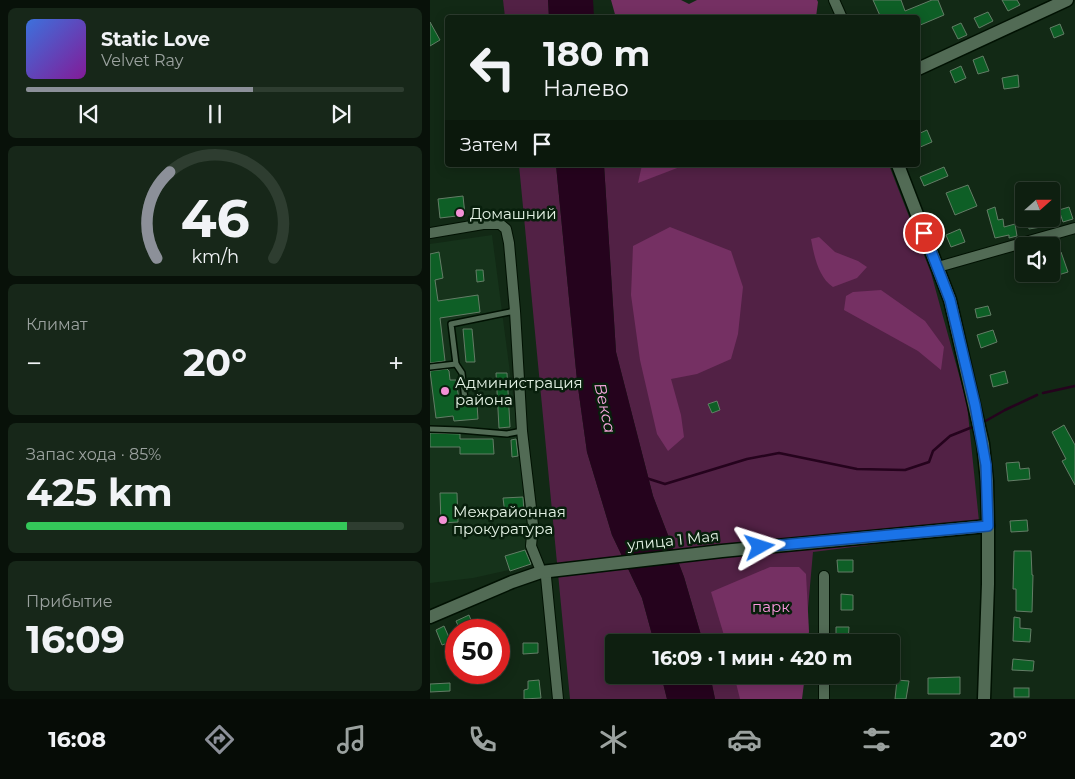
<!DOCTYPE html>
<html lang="ru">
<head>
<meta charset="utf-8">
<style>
  :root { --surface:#0e1f10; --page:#172719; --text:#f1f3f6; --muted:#9ba29f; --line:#2e3d30; --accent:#8c9099 }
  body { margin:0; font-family:Montserrat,sans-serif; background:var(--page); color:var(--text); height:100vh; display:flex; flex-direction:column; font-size:19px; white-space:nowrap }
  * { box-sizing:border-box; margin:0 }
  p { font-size:16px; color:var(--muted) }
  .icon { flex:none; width:28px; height:28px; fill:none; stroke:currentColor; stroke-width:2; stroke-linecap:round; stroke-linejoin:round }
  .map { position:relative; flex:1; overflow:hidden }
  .drawer { display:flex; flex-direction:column; gap:8px; padding:8px; background:#081109; width:430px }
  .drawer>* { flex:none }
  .hud { position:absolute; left:15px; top:15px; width:475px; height:152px; border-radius:5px; box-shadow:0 2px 12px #0003,0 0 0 1px var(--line); background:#0e1f10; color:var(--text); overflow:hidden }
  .needle { width:32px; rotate:69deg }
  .fabs { position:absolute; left:585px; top:182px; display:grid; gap:10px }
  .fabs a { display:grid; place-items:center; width:45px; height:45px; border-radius:5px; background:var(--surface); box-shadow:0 2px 12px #0003,0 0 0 1px var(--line); font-size:25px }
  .speed { position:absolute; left:15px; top:619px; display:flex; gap:10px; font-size:25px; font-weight:700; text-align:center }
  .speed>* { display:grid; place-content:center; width:65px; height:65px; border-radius:50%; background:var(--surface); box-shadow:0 2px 12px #0003,0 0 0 1px var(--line); line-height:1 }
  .speed .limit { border:8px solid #d22; background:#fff; color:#111 }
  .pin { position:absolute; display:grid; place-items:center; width:42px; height:42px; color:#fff; margin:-21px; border:2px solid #fff; border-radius:50%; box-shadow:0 1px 5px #0007 }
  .me { position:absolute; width:55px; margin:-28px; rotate:84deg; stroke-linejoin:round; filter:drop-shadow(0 0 4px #0008) }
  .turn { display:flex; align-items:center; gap:18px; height:105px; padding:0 15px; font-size:22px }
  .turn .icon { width:65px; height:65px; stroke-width:2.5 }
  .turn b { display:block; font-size:35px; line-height:42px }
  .then { display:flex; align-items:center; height:48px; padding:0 15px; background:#0003; gap:10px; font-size:19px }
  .big { font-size:38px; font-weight:700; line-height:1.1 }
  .drawer .widget { flex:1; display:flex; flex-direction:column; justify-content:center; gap:8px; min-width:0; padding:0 18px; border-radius:8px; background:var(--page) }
  .drawer .dial { align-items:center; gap:0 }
  .dial svg { height:130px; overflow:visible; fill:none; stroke:var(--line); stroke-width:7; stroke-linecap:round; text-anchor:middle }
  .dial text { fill:var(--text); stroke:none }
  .song { display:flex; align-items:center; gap:15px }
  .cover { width:60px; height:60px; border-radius:8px; background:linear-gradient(135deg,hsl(220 70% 55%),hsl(290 70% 35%)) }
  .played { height:5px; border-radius:2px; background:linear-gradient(90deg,var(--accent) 60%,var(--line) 60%) }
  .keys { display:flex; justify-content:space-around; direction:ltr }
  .heat { display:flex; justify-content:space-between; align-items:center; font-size:28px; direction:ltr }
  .charge { height:8px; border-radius:4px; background:linear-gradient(90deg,#34c759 85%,var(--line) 0) }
  .trip { position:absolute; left:175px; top:634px; width:295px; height:50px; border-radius:5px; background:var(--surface); box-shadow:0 2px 12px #0003,0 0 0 1px var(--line); font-weight:700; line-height:50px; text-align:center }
  .tab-bar { display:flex; height:80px; justify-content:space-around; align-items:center; background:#060c06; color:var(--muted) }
  .tab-bar .icon { width:35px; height:35px }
  .tab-bar .active { color:var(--accent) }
  .tab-bar b { font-size:22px; color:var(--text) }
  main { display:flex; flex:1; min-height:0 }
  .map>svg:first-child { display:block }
  .built { fill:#16331b }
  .green { fill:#522145 }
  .forest { fill:#753063 }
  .water { fill:#25031d }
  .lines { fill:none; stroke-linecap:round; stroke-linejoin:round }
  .stream { stroke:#25031d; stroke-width:2.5 }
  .building { fill:#0e5f26; stroke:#637d66 }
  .lane-casing { stroke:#001102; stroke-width:8 }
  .street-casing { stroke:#001102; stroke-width:12 }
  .secondary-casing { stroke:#001102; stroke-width:15 }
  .lane { stroke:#526b55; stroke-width:5 }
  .street { stroke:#526b55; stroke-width:10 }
  .secondary { stroke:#526b55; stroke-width:12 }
  .route-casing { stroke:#114b97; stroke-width:12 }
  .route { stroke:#1a73e8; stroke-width:9 }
  .poi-dot { fill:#f391d6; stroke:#081f0c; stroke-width:2 }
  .labels { text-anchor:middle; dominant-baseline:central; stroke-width:5; stroke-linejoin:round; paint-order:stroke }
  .poi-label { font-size:15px; fill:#e4f2e5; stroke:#081f0c; text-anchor:start }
  .street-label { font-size:15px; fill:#e4f2e5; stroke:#081f0c }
  .park-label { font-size:15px; fill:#fd98df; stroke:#081f0c }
  .water-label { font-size:16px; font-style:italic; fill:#f9a8e0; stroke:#081f0c }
</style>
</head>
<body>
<main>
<section class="drawer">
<div class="widget">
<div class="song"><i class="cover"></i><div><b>Static Love</b><p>Velvet Ray</p></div></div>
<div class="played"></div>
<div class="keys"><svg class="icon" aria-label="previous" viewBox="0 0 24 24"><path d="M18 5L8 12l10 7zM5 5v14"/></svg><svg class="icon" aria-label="pause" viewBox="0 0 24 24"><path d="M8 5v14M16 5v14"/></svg><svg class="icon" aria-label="next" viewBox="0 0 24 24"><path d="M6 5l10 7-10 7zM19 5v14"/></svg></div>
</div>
<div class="widget dial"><svg viewBox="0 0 100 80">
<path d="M14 69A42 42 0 1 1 86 69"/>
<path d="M14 69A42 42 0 0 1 22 16" stroke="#8c9099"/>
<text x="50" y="56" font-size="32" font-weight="700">46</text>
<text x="50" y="72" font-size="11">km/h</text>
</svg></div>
<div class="widget"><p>Климат</p>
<div class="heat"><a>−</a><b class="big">20°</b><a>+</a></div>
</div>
<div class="widget"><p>Запас хода · 85%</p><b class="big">425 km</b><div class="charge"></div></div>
<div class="widget"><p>Прибытие</p><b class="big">16:09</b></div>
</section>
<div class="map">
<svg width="645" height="699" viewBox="0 0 645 699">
  <rect width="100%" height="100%" fill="#122915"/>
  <!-- built -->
  <path class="built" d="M62 235 105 564 43 578 0 583V244Z"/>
  <!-- green -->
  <g class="green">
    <path d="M73 0H118L119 17H75Z"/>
    <path d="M89 165H126L147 380 157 452 182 535 212 598 224 642H184V675H231L237 699H140Z"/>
    <path d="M174 165H459L501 273 537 404 550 531 383 552 375 642H273L254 577 223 496 186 352Z"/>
    <path d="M280 675H372L369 699H285Z"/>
  </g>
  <!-- forest -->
  <g class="forest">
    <path d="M181 0H251L259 4 267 0H387L388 2 386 17 186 18Z"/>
    <path d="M212 165H255L208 183Z"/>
    <path d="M240 227 301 251 313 287 308 334 301 359 267 374 241 379 251 415 254 437 238 451 227 434 210 360 201 295 203 246Z"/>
    <path d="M389 237 405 252 428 261 437 267 427 278 403 287C388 277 384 255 381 239Z"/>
    <path d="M451 290 495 321 514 347 511 370 488 351 414 310 416 296 423 292Z"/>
    <path d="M340 567H369L376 574 379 631 378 642H296L281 592Z"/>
    <path d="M304 675H375L372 699H310Z"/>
  </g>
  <!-- water -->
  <g class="water">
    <path d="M118 0H163L164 17H119Z"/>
    <path d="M126 165H174L186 352 223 496 254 577 273 642H224L212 598 182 535 157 452 147 380Z"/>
    <path d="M231 675H280L285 699H237Z"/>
  </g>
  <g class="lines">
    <!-- stream -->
    <g class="stream">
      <path d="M613 393 645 386"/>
      <path d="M552 423 575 410 607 395"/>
      <path d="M216 478 235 484 317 459 349 453 427 469 475 470 499 462 503 451 520 436 545 426"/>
    </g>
  </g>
  <!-- building -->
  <g class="building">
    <path d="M443 0H471L475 11 502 0H508L514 15 488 26V18H451Z"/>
    <path d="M572 0H587L590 5 578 11Z"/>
    <path d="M558 12 563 21 549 28 544 18Z"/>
    <path d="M0 22 10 40 0 46Z"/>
    <path d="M531 23 537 35 528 39 522 27Z"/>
    <path d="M630 24 634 34 624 38 620 28Z"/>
    <path d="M553 56 559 71 548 74 543 60Z"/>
    <path d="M531 66 536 78 525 83 520 71Z"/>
    <path d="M588 75 589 87 574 89 572 78Z"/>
    <path d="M497 130 502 142 488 148V134Z"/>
    <path d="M514 167 518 176 494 186 490 177Z"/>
    <path d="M538 185 547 206 525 215 516 193Z"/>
    <path d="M33 196 35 215 10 218 8 199Z"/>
    <path d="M565 207 568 220 573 219 574 227 585 224 587 236 579 238V235L565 238 557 210Z"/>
    <path d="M639 207 643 219 633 222 629 210Z"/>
    <path d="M597 219H610L611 227 599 229Z"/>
    <path d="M530 229 535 242 521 247 516 235Z"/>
    <path d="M9 252 13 278 5 280 8 301 48 295 50 312 10 318 15 361 0 363V254Z"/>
    <path d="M631 252 638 272 625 276 621 267V255Z"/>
    <path d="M46 270H53L54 281 47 282Z"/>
    <path d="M558 306 561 315 547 318 545 309Z"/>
    <path d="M33 329H42L45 362H36Z"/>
    <path d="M563 330 567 342 551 348 547 335Z"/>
    <path d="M17 369 19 371 20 380H26L30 406 47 404 48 419 24 421 23 416 6 418 0 371Z"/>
    <path d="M575 371 578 383 563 387 560 375Z"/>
    <path d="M66 373H77L80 427 69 428Z"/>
    <path d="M287 401 290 410 282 413 278 404Z"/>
    <path d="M634 425 645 445V485L632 461 636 459 622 432Z"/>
    <path d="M0 433 30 434V439H63L64 454H30V447H0Z"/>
    <path d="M86 439 88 456 82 457 81 440Z"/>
    <path d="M589 462 590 469 599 468 600 479 578 481 576 463Z"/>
    <path d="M10 493H27L28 522 11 523Z"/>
    <path d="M93 497 94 513 75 514 73 498Z"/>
    <path d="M597 520 598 531 581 532 580 521Z"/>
    <path d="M95 550 101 564 80 571 75 556Z"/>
    <path d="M584 551H601L602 575H603L602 612 586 611V589H583Z"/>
    <path d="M407 560H423V572H408Z"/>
    <path d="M411 594 423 595V610H411Z"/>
    <path d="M39 615 45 630H30L26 621Z"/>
    <path d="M584 617 590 618V628L601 629 600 642 583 641Z"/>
    <path d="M14 626 21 642 12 645 6 630Z"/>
    <path d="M406 627H419L418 642H406Z"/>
    <path d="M93 643H108V653L93 654Z"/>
    <path d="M583 659 604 661 603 671 582 670Z"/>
    <path d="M530 677V694H498V678Z"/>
    <path d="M109 680 111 698 94 699V690L98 689V681Z"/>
    <path d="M467 680 479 681 476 699H465Z"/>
    <path d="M20 683V691L0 692V684Z"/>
    <rect x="584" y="688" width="15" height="9"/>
  </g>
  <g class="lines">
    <!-- lane casing -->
    <g class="lane-casing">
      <g id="lane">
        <path d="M0 367 26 364"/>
        <path d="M35 400 32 373 26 364 21 324 85 311"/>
        <path d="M0 429 30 430 77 434 92 431"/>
      </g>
    </g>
    <!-- street casing -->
    <g class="street-casing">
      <g id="street">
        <path d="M404 0 412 18"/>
        <path d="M0 233 53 224H70L76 229 79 243 85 311 92 431 103 525 101 546 109 566"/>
        <path d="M508 267 645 228"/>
        <path d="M116 577 128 699"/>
        <path d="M394 642V576"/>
        <path d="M394 699V675"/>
      </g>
    </g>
    <!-- secondary casing -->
    <g class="secondary-casing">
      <g id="secondary">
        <path d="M488 69 637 0"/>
        <path d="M468 165 520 300 553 444 557 481 558 526V584L554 699"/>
        <path d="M0 617 82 582 111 572 292 551 558 526"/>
      </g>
    </g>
    <!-- lane -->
    <use href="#lane" class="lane"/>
    <!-- street -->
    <use href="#street" class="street"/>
    <!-- secondary -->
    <use href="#secondary" class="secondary"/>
  </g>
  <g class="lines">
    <!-- route casing -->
    <g class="route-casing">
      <path id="route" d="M330 547 558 526 556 465 545 405 520 300 494 233"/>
    </g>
    <!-- route -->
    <use href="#route" class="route"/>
  </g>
  <!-- markers -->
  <g class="poi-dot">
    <circle cx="30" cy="213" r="5"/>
    <circle cx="15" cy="391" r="5"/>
    <circle cx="13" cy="520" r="5"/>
  </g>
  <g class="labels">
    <!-- poi labels -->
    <g class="poi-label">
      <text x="40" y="213">Домашний</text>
      <text x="25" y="382">Администрация<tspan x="25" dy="17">района</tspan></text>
      <text x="23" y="511">Межрайонная<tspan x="23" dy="17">прокуратура</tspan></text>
    </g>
    <!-- street labels -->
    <g class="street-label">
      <text transform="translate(243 540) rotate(-6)">улица 1 Мая</text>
    </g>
    <!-- park labels -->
    <g class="park-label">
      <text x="341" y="606">парк</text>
    </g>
    <!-- water labels -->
    <g class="water-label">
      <text transform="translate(175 408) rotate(78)">Векса</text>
    </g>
  </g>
</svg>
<div class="fabs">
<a><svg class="needle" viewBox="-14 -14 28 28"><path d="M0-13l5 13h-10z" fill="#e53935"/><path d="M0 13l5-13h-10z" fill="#9ba29f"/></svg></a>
<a><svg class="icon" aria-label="sound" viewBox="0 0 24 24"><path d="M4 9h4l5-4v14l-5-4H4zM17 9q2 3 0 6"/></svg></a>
</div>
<div class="speed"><div class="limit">50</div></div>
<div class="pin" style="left:494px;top:233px;background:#d93025"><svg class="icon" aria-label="arrive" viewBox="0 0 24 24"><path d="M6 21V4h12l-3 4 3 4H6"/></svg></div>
<svg class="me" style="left:330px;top:547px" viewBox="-20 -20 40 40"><path d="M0-17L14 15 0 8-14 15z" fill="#1a73e8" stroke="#fff" stroke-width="4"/></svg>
<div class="trip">16:09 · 1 мин · 420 m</div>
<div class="hud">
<div class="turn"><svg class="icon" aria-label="left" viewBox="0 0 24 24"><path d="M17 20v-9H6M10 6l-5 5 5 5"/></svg><div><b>180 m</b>Налево</div></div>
<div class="then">Затем<svg class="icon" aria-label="arrive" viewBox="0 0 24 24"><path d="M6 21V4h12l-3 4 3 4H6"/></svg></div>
</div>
</div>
</main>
<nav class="tab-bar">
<b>16:08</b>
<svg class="icon active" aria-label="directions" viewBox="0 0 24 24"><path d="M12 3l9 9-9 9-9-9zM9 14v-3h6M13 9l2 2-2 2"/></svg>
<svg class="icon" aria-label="music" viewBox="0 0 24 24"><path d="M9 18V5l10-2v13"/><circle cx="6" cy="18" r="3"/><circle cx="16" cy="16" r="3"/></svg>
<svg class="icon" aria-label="phone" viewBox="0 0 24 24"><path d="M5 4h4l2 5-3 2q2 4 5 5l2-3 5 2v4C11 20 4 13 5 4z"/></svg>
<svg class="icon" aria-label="climate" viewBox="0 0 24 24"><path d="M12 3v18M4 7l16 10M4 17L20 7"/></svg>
<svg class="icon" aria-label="car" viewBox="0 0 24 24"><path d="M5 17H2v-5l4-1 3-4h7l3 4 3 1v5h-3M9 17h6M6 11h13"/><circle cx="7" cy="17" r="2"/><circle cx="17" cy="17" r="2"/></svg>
<svg class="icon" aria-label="filters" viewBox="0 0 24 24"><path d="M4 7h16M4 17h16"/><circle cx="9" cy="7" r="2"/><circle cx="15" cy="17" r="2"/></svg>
<b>20°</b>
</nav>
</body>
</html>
